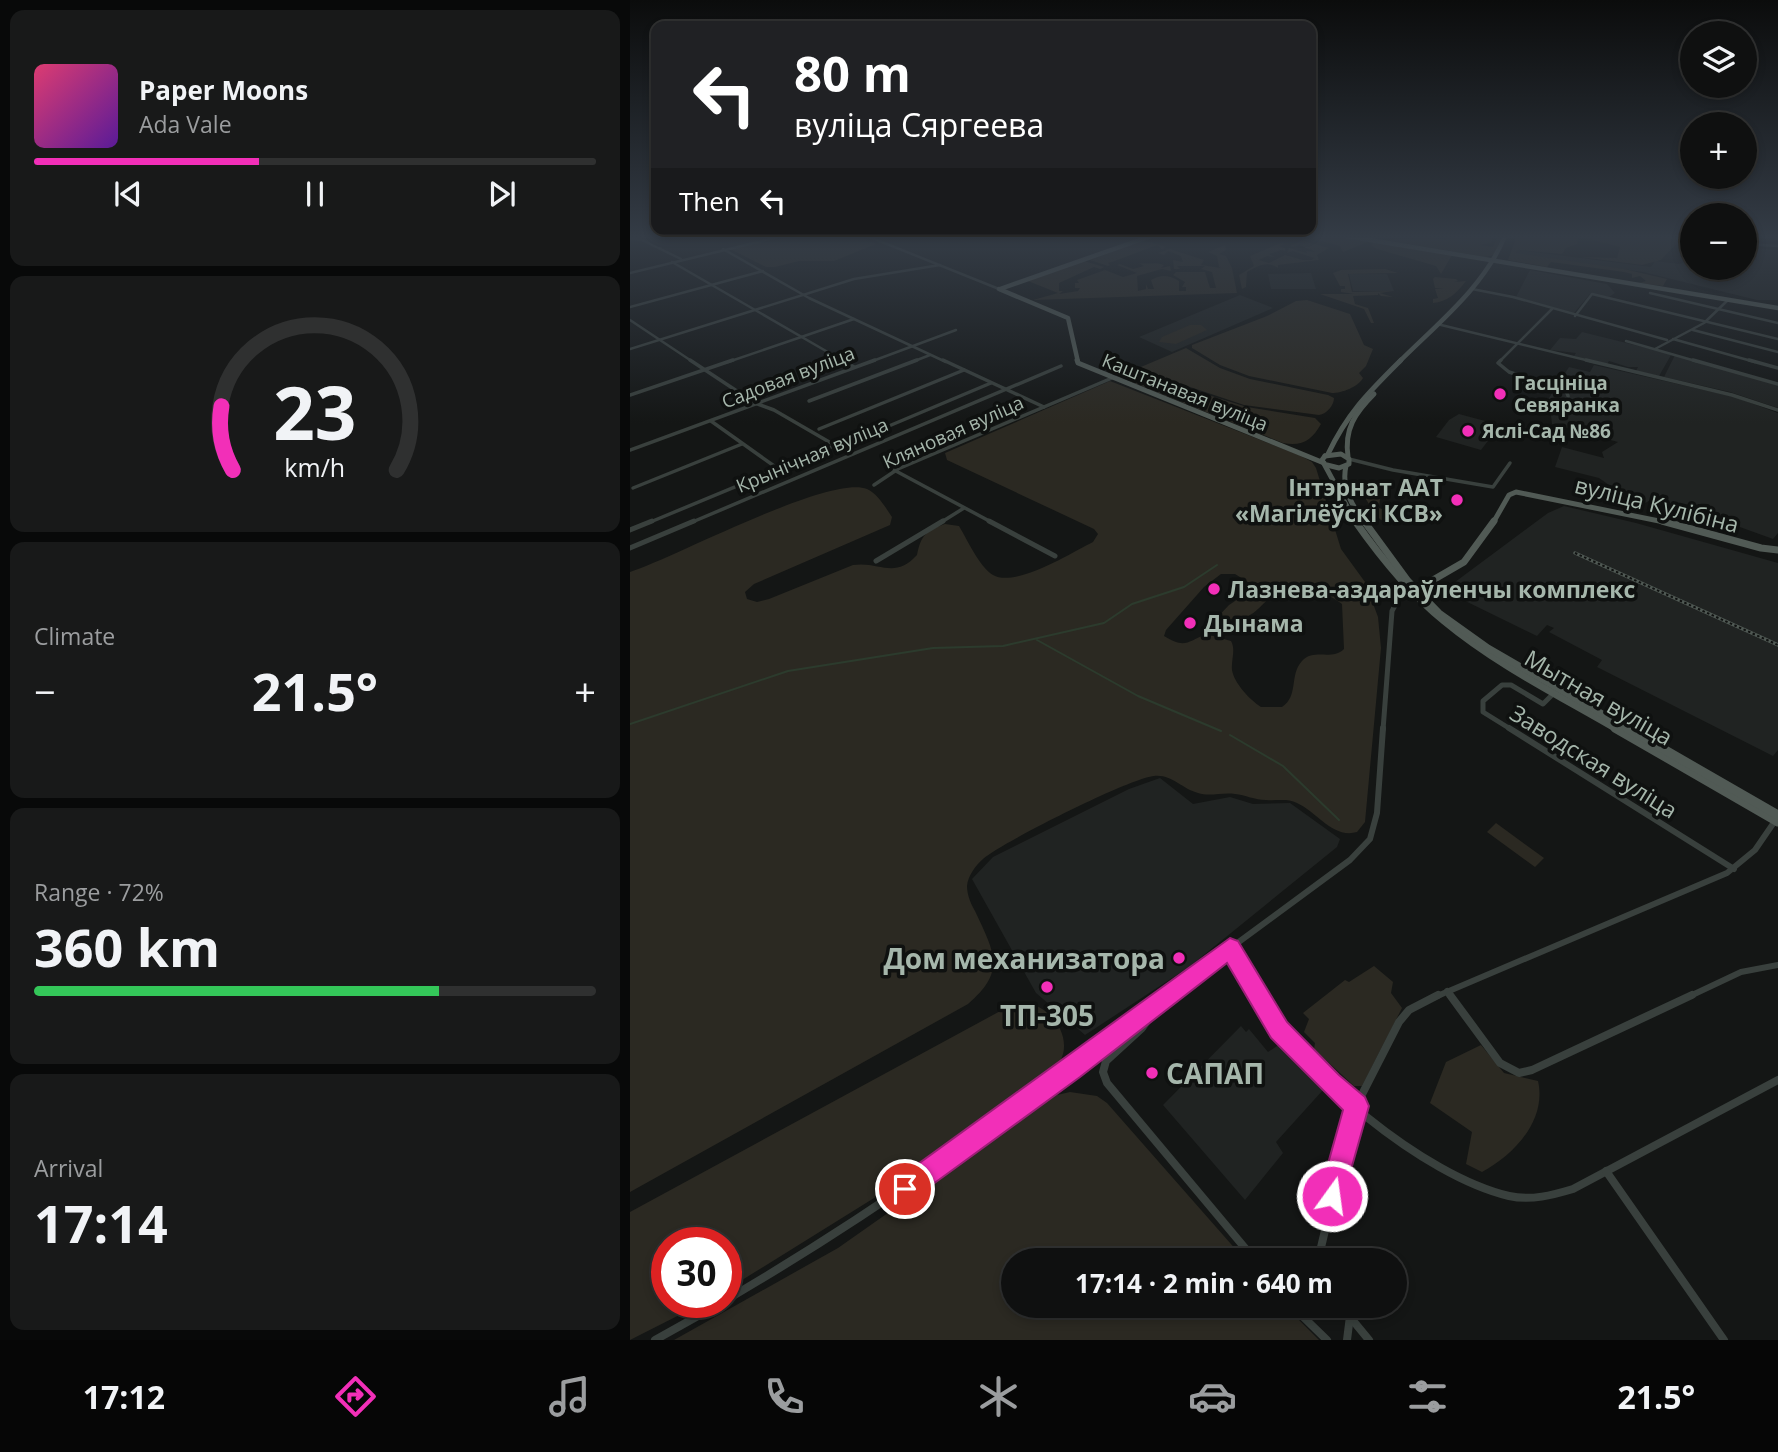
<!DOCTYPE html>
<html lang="en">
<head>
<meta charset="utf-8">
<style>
  :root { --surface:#0f1010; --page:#181919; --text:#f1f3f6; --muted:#9b9d9f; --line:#2f3030; --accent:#f22fb8 }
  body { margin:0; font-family:"Open Sans",sans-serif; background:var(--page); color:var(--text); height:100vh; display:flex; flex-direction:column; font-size:26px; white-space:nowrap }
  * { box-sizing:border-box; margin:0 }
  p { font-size:23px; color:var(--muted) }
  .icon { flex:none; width:38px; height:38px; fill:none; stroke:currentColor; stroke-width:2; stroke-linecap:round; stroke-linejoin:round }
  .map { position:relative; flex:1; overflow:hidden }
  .drawer { display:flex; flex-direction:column; gap:10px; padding:10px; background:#080909; width:630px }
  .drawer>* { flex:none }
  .guide { position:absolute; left:21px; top:21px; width:665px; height:214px; border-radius:14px; box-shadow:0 4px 10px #0003,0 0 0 2px var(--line); background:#202124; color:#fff; overflow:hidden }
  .controls { position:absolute; left:1050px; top:21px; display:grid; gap:14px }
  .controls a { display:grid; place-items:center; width:77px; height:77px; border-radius:50%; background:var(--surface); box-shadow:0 4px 10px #0003,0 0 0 2px var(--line); font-size:35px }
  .speed { position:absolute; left:21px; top:1227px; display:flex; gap:14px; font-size:35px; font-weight:700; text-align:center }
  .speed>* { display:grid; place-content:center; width:91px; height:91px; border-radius:50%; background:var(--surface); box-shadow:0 4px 10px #0003,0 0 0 2px var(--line); line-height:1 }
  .speed .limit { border:10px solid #d22; background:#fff; color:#111 }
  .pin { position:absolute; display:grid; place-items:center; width:60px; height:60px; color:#fff; margin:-30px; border:4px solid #fff; border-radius:50%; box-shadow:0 2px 7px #0007 }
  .me { position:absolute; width:77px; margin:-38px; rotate:14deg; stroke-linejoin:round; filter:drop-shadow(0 0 5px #0008) }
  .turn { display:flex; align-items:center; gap:24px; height:147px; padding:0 28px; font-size:32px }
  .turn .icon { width:91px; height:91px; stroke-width:2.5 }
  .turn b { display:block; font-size:49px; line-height:60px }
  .then { display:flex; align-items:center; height:66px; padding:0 28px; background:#0003; gap:14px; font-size:26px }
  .big { font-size:52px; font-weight:700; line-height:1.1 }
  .drawer .widget { flex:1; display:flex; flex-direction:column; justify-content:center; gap:10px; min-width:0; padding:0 24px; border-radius:14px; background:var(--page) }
  .drawer .dial { align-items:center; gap:0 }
  .dial svg { height:182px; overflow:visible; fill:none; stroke:var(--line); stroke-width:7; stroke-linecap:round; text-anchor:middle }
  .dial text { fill:var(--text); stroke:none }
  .song { display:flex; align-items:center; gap:21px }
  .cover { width:84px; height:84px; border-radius:10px; background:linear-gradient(135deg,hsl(340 70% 55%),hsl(270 70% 35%)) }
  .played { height:7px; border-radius:4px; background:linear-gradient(90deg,var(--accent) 40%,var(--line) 40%) }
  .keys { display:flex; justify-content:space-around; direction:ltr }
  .heat { display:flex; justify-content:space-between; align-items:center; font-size:38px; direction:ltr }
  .charge { height:10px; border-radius:5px; background:linear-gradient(90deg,#34c759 72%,var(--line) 0) }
  .trip { position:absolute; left:371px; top:1248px; width:406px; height:70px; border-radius:35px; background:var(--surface); box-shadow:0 4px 10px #0003,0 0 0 2px var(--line); font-weight:700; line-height:70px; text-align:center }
  .tab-bar { display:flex; height:112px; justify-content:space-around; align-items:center; background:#060606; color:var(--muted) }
  .tab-bar .icon { width:49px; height:49px }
  .tab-bar .on { color:var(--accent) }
  .tab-bar b { font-size:32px; color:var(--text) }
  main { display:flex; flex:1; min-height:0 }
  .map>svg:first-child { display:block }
  .built { fill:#202322 }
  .green { fill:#2b2922; fill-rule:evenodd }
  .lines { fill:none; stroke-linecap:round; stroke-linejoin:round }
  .stream { stroke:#2c3b2d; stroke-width:2 }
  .minor-far4 { stroke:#39403d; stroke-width:2.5 }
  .minor-far3 { stroke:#39403d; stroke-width:3.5 }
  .minor-far2 { stroke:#39403d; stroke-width:5 }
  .minor-far1 { stroke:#39403d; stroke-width:6 }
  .minor { stroke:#39403d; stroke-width:8 }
  .major-far3 { stroke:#515a55; stroke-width:4.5 }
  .major-far2 { stroke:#515a55; stroke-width:5 }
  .major-far1 { stroke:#515a55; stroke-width:7 }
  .major { stroke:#515a55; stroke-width:9 }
  .rail-casing { stroke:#4f5853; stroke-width:3.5 }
  .rail { stroke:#0f1110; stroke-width:2; stroke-dasharray:2.5; stroke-linecap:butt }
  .route { fill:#f22fb8; stroke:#9d1f78; stroke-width:2 }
  .poi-dot { fill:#f22fb8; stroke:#0f1110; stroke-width:2.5 }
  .labels { text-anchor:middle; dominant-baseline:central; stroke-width:7; stroke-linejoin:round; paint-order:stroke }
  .far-street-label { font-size:19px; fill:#a5b6ab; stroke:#0f1110 }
  .far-poi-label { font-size:19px; font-weight:bold; fill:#a5b6ab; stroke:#0f1110; text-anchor:start }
  .poi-label { font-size:23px; font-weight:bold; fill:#a5b6ab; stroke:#0f1110; text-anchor:start }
  .street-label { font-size:23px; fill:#a5b6ab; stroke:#0f1110 }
  .near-poi-label { font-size:28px; font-weight:bold; fill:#a5b6ab; stroke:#0f1110; text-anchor:end }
</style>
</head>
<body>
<main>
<section class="drawer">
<div class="widget">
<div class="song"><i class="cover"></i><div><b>Paper Moons</b><p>Ada Vale</p></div></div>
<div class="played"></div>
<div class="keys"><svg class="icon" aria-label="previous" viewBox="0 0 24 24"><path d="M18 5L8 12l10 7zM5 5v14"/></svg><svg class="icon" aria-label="pause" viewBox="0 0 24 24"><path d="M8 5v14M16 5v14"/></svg><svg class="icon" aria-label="next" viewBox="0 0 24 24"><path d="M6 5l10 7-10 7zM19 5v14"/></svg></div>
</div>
<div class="widget dial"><svg viewBox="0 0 100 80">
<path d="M14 69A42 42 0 1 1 86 69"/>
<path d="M14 69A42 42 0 0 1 9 41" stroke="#f22fb8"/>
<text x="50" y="56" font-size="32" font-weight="700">23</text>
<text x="50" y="72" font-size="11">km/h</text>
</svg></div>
<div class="widget"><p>Climate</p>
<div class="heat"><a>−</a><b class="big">21.5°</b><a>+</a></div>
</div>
<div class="widget"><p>Range · 72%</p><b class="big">360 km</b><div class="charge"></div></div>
<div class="widget"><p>Arrival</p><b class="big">17:14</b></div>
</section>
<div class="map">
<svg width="1148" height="1340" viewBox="0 0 1148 1340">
  <rect width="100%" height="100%" fill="#141615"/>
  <!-- built -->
  <g class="built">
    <path d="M1126 248 1148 250V300H1127L1013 272 886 254 888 250 1021 267 1025 261 1049 264 1062 260V268H1115V259L1127 260Z"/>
    <path d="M900 270 977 284 985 293 979 297 960 294 944 313 886 297Z"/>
    <path d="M681 273 686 289H641L638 274Z"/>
    <path d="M719 274H757L764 291H723Z"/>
    <path d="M610 295 643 308 542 352 509 337Z"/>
    <path d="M952 332 1033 352 1041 355 1029 376 1006 371 1008 367H998L979 361 977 364 944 356 946 353 920 350 930 338 946 339Z"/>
    <path d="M1045 355 1148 385V408L1100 392 1034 377Z"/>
    <path d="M964 365 1105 397 1148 413V533L1143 539 1085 518 1088 514 1066 506 1058 513 1022 499 1012 505 976 498 982 487 969 478 925 467 932 447 974 458 972 452 988 442 922 424 919 398 939 367 960 372Z"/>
    <path d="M829 414 870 425 851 450 806 437 819 420Z"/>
    <path d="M934 506 1006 523 1148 563V750L1143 756 967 667 972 660 919 632 924 628 917 625 907 636 819 593 817 588 918 513Z"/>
    <path d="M530 778 563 804 600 797 623 804 660 803 710 839 707 847 559 967 455 1035 406 993 342 879 363 857 499 789Z"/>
    <path d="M611 1026 616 1032 619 1029 638 1052 650 1044 693 1090 646 1142 653 1153 615 1200 533 1105Z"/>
  </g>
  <!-- green -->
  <g class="green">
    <path d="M164 236H230L246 244 204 261H169L145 267H136L100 249Z"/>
    <path d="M681 236H709L740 241 713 252 710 246 681 238 676 240 677 242 699 248 687 255 689 260 648 265V268C637 260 627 266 617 272L616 287 612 289 609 275 624 266 620 256 651 243 656 244 649 246 655 248V251L651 250 639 254 645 257 637 256 629 260 639 263 655 255 673 260H682L684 258 663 251 657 253 659 248 677 253 676 251 686 252 669 245 664 246 667 248 660 246Z"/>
    <path d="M800 236H863L861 243 850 245 863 247 868 236H872L864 255 855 257 756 240 799 237 825 241Z"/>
    <path d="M887 236 1010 238 1011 236H1032L1055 241 1045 245 1031 260 1012 265 951 257 987 258 990 247 948 236 947 244 936 248 932 254 888 250 886 253 994 269 1037 279 1033 286 1009 283 1016 281 1010 276 1002 278V274L994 272 921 262 917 267 878 260 886 238H894Z"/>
    <path d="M514 240 536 247 532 249 527 245C510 251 492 259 478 263L480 265 478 266 460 260Z"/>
    <path d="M744 242 822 255 811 274 806 266 747 249 741 245Z"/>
    <path d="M595 245 596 250 589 254 596 256 602 268 607 293 403 300 428 293 398 281 454 261 474 267 470 269 464 267 429 283V291H433L429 294 448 291 450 288H445V283H449L447 280 475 270 493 277 507 273 487 265 490 264 503 269 514 266 509 263C518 265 524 261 534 265L531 268 540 266 541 271 532 269 507 276 508 291 516 289V284L518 289H524L521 280C531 274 539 275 549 281V291H556V287H552L555 282 543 275 546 272H575L580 288H586L582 272 571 269 575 266H547L550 269H544L543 260 553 262 551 256 538 251 534 255 528 253 540 249 574 260 571 265 591 268 589 267 587 256 578 252Z"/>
    <path d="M755 269 768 273 718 274 722 292 763 291 750 293 763 297 751 296 748 293V295L723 296 725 304 738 308 744 323H741L734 309 690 294H724L711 292V289H715V286H710L703 273 711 270Z"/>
    <path d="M805 277 826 279 828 281 824 282 836 281C827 293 817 302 803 303V299L808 298 805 289 814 288H805L803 279Z"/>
    <path d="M677 300 720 314 734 345 743 349 736 366 729 373 733 378C728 387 712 393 702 393L619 376 590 365 562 348V345L637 316 666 301Z"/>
    <path d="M560 325H571L577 330 546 344 529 342 532 337Z"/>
    <path d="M556 348 590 368 620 379 698 395 704 398C704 405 697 414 689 415L614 405 506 369Z"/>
    <path d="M506 376 527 379 617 407 685 418 691 424C682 440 672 447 653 443L499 381Z"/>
    <path d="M480 381 671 456 682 462 686 468 711 549 735 582 748 617 751 648 735 822 727 832C703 839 687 812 667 803 657 798 647 801 636 800 625 800 615 795 605 794 592 792 580 797 568 793 552 789 542 774 524 776 500 778 373 842 353 859 345 866 338 876 337 886 337 895 341 904 345 911 364 952 377 971 338 1004L0 1192V572C44 558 200 474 237 489 247 493 256 508 262 517L260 525 124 584 115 592 117 599 127 602 139 599 223 565C250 561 264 580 287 555 291 535 296 531 315 524L329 526C338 541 349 566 363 575 385 588 441 553 463 542L468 534 464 529 317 460 315 453ZM591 574H605L626 587 599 605 581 624 579 627 583 630C592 629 594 622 601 619 606 617 613 618 618 616 626 613 632 604 639 599 660 584 693 588 712 604L714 649C702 661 684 648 672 661 659 675 669 696 652 707H631C620 700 604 683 602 670 601 659 606 650 601 641L576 634C557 642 555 649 534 636L536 630 574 587Z"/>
    <path d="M740 487 751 489 749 508 755 510 756 502H759L763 519 751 520 745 514 731 491 732 488Z"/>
    <path d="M866 823 914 858 905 867 857 832Z"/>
    <path d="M744 966 763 982 761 993 772 1008 732 1086H724L684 1049 685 1043 674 1032 679 1019 673 1013 715 980 719 982Z"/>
    <path d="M392 1002C421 1004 447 1040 427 1066L273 1180 96 1290V1242H37V1302H75L0 1340V1212L374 1009Z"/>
    <path d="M851 1045 874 1073 908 1081C917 1120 884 1155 852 1172L836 1164 842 1132 800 1103 816 1062Z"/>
    <path d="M440 1092 467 1096 477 1103 615 1260H383V1306H655L689 1340H44L208 1248 413 1104 427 1095Z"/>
  </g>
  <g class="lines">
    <!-- stream -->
    <g class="stream">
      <path d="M407 640 508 696 591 731"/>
      <path d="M0 724 158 671 303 648 373 646 474 623 502 604 554 587 587 565"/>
      <path d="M600 735 653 766 709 820"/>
    </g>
    <!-- minor-far4 -->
    <g class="minor-far4">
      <path d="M237 236 369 289"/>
      <path d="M1033 236 1062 241"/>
      <path d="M1144 236 1148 240"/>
      <path d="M0 238 12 240 51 259"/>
      <path d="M1115 244 1148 246"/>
      <path d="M93 249 179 298 316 362"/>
      <path d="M42 262 215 362"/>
      <path d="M0 273 153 236"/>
      <path d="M842 289 883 297 1037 340"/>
      <path d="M1020 293 1148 323"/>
      <path d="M0 307 133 271"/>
      <path d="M945 316 962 294 1148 339"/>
      <path d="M0 320 63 362"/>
      <path d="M807 324 964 362"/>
      <path d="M1063 330 1148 352"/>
      <path d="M1043 339 1125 362"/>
      <path d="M996 341 1069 362"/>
      <path d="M0 349 224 279 310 265"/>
      <path d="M1025 349 1074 323 1098 300"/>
      <path d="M98 362 224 319"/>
      <path d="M240 362 326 330"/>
      <path d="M282 362 300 355"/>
      <path d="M869 362 922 309"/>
    </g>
    <!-- minor-far3 -->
    <g class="minor-far3">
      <path d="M60 360 125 403 144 410 220 454"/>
      <path d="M212 360 224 367"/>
      <path d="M313 360 414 407"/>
      <path d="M871 360 868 363 879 372 936 390 938 396"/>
      <path d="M956 360 1102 395 1148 410"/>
      <path d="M1063 360 1148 384"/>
      <path d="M1119 360 1148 368"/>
      <path d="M0 395 103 360"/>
      <path d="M179 401 287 360"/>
      <path d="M81 421 147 468"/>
      <path d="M189 429 334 370"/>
      <path d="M209 447 361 383"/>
      <path d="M0 450 245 360"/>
      <path d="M719 459 763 470 863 487 880 463"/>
      <path d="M264 470 363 523"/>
      <path d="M244 485 268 469 482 378"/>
      <path d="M3 488 112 444"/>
      <path d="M18 523 206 445"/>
      <path d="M60 523 431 366"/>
      <path d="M310 523 334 508"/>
    </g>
    <!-- minor-far2 -->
    <g class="minor-far2">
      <path d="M359 521 425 556"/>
      <path d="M0 530 22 521"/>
      <path d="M0 548 64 521"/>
      <path d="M246 561 313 521"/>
      <path d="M753 730 762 611 768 600 780 593"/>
      <path d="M882 730 853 712V701L872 685H881L913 704 924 693"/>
    </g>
    <!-- minor-far1 -->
    <g class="minor-far1">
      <path d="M879 728 1104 869"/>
      <path d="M600 948 628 997"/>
      <path d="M817 991 821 997"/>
      <path d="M534 997 720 860 740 839 747 813 753 728"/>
      <path d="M805 997 1097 873 1125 850 1147 818"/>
      <path d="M1058 997 1111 972 1148 965"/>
    </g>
    <!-- minor -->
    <g class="minor">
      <path d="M536 995 512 1028 476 1061 473 1072 477 1083 625 1260"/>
      <path d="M627 995C668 1072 794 1176 879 1196 901 1201 923 1195 943 1189L1148 1080"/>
      <path d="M820 995 870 1063 889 1073 902 1070 1062 995"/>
      <path d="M976 1171 1094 1340"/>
      <path d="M688 1260 723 1112 769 1022 779 1010 808 995"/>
      <path d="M96 1300C247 1212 388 1110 526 1003"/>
      <path d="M662 1306 697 1340"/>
      <path d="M711 1306 739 1340"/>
      <path d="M25 1340 93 1302"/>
      <path d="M717 1340 720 1316"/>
    </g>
    <!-- major-far3 -->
    <g class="major-far3">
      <path d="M716 236 1148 308"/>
      <path d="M369 289 438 318 448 362"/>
      <path d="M370 289 521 236"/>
      <path d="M769 362C808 323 854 287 875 236"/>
    </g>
    <!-- major-far2 -->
    <g class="major-far2">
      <path d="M447 360 448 363 694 463"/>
      <path d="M698 454C718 412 739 392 771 360"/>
      <path d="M695 456 692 460 726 523"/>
      <path d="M695 456 711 454 719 459V464L709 468 697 465"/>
      <path d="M718 457C714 429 725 413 744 394"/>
      <path d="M716 466C711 487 722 506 735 523"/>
      <path d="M863 523 879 495 886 492 1039 523"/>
    </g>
    <!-- major-far1 -->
    <g class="major-far1">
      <path d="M725 521C751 558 779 593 814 621 867 665 930 696 988 730"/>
      <path d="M734 521 778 581 809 613 858 648 1000 730"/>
      <path d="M1032 521 1131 548 1148 550"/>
      <path d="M784 591 834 562 864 521"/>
    </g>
    <!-- major -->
    <g class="major">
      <path d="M985 728 1148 822"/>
      <path d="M997 728 1148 815"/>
    </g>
    <!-- rail casing -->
    <g class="rail-casing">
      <path id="rail" d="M945 553 1148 645"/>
    </g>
    <!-- rail -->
    <use href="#rail" class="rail"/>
  </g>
  <!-- sky -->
  <linearGradient id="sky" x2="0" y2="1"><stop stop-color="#0b0c0c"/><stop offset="0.56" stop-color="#343c46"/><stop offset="1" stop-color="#343c46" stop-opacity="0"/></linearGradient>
  <rect width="1148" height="423" fill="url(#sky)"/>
  <!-- route -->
  <path class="route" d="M600 938 608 941 657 1022 709 1075 735 1097 739 1106 711 1205 702 1208 693 1205 689 1196 713 1110 641 1038 597 963 450 1077 284 1198 275 1202 266 1198 262 1189 266 1180Z"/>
  <!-- markers -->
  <g class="poi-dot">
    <circle cx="870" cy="394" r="7"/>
    <circle cx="838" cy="431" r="7"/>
    <circle cx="827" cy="500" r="7"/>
    <circle cx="584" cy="589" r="7"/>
    <circle cx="560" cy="623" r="7"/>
    <circle cx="549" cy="958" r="7"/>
    <circle cx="417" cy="987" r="7"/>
    <circle cx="522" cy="1073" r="7"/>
  </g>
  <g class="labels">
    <!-- far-street labels -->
    <g class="far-street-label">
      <text transform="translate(158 377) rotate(-21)">Садовая вуліца</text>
      <text transform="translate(555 392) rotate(22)">Каштанавая вуліца</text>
      <text transform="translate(323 432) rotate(-24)">Кляновая вуліца</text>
      <text transform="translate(182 455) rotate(-23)">Крынічная вуліца</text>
    </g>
    <!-- far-poi labels -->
    <g class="far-poi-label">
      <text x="884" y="383">Гасцініца<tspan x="884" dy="22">Севяранка</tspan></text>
      <text x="852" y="431">Яслі-Сад №86</text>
    </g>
    <!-- poi labels -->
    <g class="poi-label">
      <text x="813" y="487" text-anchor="end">Інтэрнат ААТ<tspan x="813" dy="26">«Магілёўскі КСВ»</tspan></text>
      <text x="598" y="589">Лазнева-аздараўленчы комплекс</text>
      <text x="574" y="623">Дынама</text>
    </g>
    <!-- street labels -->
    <g class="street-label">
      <text transform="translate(1027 504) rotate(14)">вуліца Кулібіна</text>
      <text transform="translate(969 697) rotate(30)">Мытная вуліца</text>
      <text transform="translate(964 761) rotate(32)">Заводская вуліца</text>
    </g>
    <!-- near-poi labels -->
    <g class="near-poi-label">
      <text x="535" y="958">Дом механизатора</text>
      <text x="417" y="1015" text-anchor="middle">ТП-305</text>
      <text x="536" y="1073" text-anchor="start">САПАП</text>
    </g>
  </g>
</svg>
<div class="controls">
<a><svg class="icon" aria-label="layers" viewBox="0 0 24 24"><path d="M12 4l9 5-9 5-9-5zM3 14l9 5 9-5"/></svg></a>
<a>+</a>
<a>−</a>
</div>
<div class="speed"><div class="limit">30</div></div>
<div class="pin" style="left:275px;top:1189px;background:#d93025"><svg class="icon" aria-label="arrive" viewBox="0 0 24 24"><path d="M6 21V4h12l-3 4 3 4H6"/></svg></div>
<svg class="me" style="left:702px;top:1196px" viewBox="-20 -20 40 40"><circle r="17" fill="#f22fb8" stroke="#fff" stroke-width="3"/><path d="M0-11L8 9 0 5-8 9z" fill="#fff"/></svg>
<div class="trip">17:14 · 2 min · 640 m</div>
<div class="guide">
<div class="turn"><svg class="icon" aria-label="left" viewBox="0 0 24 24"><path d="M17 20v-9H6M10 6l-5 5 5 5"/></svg><div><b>80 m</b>вуліца Сяргеева</div></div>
<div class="then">Then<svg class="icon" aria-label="left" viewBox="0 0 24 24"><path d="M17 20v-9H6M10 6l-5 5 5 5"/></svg></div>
</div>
</div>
</main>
<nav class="tab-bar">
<b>17:12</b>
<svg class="icon on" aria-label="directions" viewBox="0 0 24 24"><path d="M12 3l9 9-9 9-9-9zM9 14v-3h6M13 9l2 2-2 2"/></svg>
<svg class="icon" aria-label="music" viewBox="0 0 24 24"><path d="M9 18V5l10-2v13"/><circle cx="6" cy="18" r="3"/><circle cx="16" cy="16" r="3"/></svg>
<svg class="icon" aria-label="phone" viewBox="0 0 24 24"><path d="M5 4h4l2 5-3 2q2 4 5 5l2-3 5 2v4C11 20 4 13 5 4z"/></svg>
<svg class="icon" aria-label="climate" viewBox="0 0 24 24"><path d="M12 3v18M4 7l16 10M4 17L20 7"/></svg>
<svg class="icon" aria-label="car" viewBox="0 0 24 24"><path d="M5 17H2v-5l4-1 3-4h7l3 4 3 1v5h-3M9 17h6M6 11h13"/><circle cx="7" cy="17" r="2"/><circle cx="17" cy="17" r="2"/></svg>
<svg class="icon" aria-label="filters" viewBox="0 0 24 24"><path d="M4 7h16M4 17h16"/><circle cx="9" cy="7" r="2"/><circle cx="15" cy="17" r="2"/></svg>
<b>21.5°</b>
</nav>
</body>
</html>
